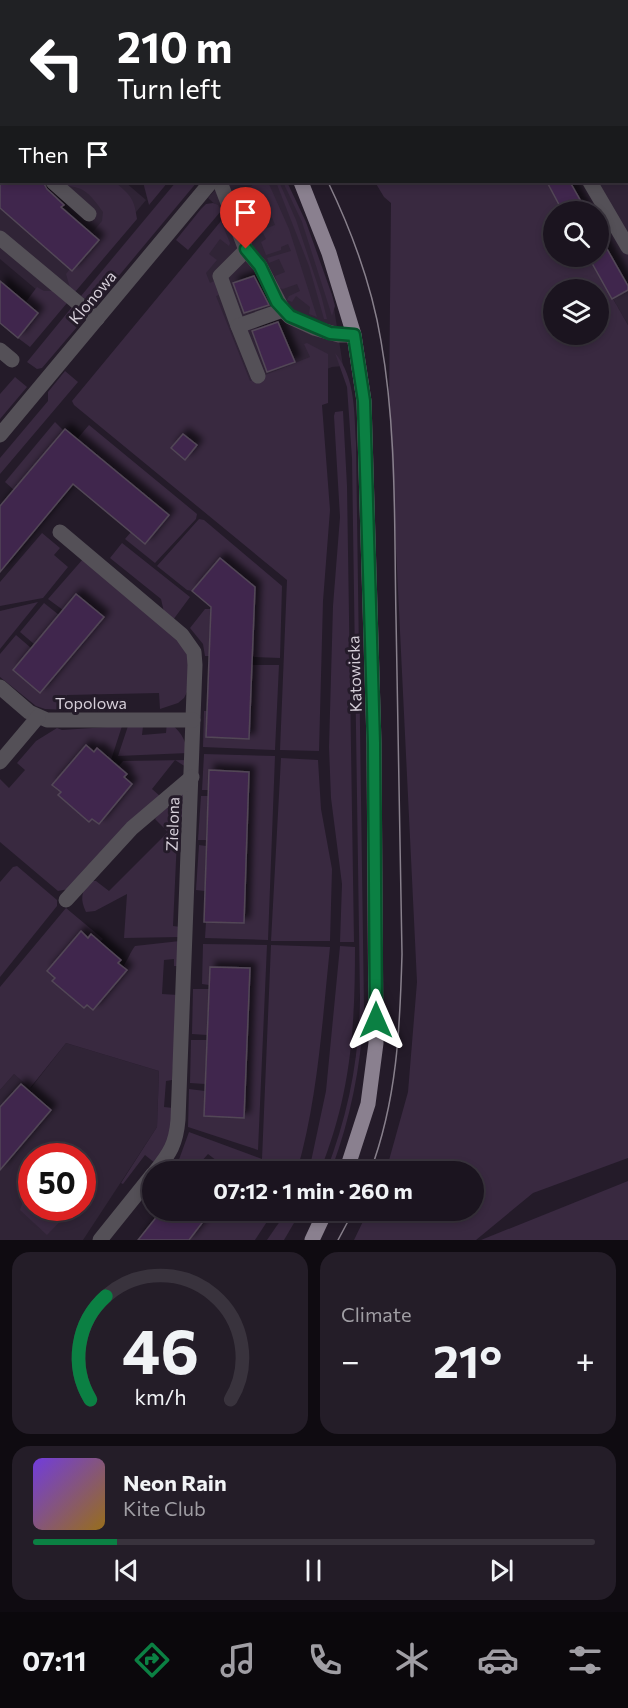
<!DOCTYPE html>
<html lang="en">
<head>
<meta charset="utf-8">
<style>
  :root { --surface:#1b141f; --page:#241d28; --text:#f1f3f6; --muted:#a09ea4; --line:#39333d; --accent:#0b8043 }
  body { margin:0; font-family:Commissioner,sans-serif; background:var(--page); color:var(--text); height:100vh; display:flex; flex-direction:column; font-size:22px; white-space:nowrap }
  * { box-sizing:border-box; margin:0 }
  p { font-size:20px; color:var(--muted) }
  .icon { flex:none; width:33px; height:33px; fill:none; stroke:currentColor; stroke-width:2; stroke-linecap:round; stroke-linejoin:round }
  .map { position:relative; height:1240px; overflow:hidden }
  .sheet { display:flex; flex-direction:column; gap:12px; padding:12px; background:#0f0b11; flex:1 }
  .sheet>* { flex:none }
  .banner { position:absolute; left:0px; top:0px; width:628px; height:183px; box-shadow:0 3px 9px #0003,0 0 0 2px var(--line); background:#202124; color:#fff; overflow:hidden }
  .tools { position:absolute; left:543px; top:201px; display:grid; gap:12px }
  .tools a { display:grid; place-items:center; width:66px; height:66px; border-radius:50%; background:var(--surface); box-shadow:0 3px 9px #0003,0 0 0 2px var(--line); font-size:30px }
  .speed { position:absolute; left:18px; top:1143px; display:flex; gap:12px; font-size:30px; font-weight:700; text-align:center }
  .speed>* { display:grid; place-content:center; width:78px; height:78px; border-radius:50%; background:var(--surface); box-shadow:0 3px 9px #0003,0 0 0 2px var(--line); line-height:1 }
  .speed .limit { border:9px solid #d22; background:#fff; color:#111 }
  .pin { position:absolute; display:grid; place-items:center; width:51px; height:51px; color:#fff; margin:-62px -26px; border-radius:50% 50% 50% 0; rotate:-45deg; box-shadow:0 0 6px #0007 }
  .pin .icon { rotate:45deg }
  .me { position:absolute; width:66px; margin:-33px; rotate:0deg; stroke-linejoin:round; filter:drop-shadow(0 0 4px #0008) }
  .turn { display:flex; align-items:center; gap:21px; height:126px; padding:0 18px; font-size:27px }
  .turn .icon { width:78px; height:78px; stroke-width:2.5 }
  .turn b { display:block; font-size:42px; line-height:51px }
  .then { display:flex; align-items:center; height:57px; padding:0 18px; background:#0003; gap:12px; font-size:22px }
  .big { font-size:45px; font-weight:700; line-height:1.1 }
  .sheet .tile { flex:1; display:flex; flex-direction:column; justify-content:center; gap:9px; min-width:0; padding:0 21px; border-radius:18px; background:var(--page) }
  .sheet .dial { align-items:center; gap:0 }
  .dial svg { height:156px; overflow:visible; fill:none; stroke:var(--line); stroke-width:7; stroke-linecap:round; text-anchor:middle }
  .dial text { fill:var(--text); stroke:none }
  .song { display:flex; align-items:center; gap:18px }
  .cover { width:72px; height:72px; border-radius:9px; background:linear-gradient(135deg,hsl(260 70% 55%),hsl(40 70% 35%)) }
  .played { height:6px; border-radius:3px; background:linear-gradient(90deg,var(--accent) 15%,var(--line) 15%) }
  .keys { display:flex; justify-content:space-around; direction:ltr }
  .heat { display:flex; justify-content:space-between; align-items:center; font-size:33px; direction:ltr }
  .sheet .tiles { flex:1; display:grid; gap:12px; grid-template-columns:1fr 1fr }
  .tile:last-child { grid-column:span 2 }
  .trip { position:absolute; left:142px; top:1161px; width:342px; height:60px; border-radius:30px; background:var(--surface); box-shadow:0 3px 9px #0003,0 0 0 2px var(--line); font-weight:700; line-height:60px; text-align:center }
  .dock { display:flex; height:96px; justify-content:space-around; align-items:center; background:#0b080c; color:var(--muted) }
  .dock .icon { width:42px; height:42px }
  .dock .current { color:var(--accent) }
  .dock b { font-size:27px; color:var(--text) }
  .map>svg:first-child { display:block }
  .built { fill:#302436; fill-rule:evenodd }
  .green { fill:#392940; fill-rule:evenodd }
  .building { fill:#41274d; stroke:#524757; stroke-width:1.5; filter:url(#shadow) }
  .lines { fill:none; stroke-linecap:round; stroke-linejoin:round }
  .minor { stroke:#545057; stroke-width:15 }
  .major { stroke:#8a808f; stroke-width:15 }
  .tram { stroke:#88808c; stroke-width:1.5 }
  .route-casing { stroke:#07532c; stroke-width:15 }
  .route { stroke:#0b8043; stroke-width:10 }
  .labels { text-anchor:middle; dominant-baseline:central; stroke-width:6; stroke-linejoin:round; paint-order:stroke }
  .street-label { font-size:16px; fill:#d6cfd9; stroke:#241b29 }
</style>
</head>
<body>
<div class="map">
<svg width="628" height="1240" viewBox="0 0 628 1240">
  <defs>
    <filter id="shadow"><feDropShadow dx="5.5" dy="-5.5" stdDeviation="3" flood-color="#0009"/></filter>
  </defs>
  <rect width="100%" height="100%" fill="#241b29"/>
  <!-- built -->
  <g class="built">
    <path d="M0 91 2 182H125L146 200 57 307 0 259Z"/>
    <path d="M627 148 628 150V325L589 257 598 256V212L564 211 547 182H627Z"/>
    <path d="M222 182H286L332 295 343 366 332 367 248 401 193 258 224 222 217 206 208 198Z"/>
    <path d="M66 1043 159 1071 157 1127 83 1240H0V1090L14 1074 31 1088ZM32 1156H82V1208H32Z"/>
  </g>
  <!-- green -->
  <g class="green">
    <path d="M0 0 96 1 2 2 0 97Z"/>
    <path d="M277 0H628V150L627 2Z"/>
    <path d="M60 182H78L82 184 84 182H115C131 196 134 198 137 219L75 292 70 288 66 274 70 269 72 271 99 241 91 234 102 221 103 212C97 204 89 191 78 188 70 186 67 186 60 182Z"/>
    <path d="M143 182H168L149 205Z"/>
    <path d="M176 182H197L97 302 92 304 81 296Z"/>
    <path d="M256 182H268L289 229 317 317 309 314 310 307 296 296 292 302 287 300 289 296 300 291 297 284 283 289 279 288 275 276 285 272 279 259 269 263 267 258 291 251 288 244 281 247V250L266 255 261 242 266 239 263 233 258 235 257 232 275 225 264 197 245 204 241 195Z"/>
    <path d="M276 182 280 184 296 220 321 295 327 319H324L309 266Z"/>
    <path d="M283 182H287L288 184 306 222 332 295 335 306 332 316 302 222Z"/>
    <path d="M375 182H547L564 211 554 212V256L589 257 628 325V1158L533 1193 476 1240H354L368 1211 474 1210V1172L386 1171 408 1092 417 982 389 404 391 203 384 197ZM554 290H598V334H554Z"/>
    <path d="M213 203 218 205 221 211 188 250 176 240 201 209 206 204Z"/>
    <path d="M221 221 230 243 229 246 220 239 209 254 217 260 206 273 210 283 214 281 219 295 216 296 250 381 310 357 304 344 307 343 328 354V403L322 405 330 510 323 601 319 751 280 750 287 580 74 405 72 401Z"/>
    <path d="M37 287 44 291H52L67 303 30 347 18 338 38 314 25 303Z"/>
    <path d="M72 307C75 314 79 320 77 327L42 368 37 369 27 362Z"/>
    <path d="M335 353C356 378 354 413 356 443L364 1010C361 1065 351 1117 332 1168L331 1171 326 1172C348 1116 359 1059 360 999L352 458 347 387Z"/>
    <path d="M65 371 78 382 0 474V458L48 401V392Z"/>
    <path d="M15 377 27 387 0 419V394Z"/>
    <path d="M343 411 347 486 354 942H340L342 884 331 798 329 747 333 606 340 517 334 416 335 412Z"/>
    <path d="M55 422 63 430 14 490 5 482Z"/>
    <path d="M89 425 197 514 196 519 155 563 125 539 131 532 77 439Z"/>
    <path d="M199 519 204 520 282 586 280 658 252 657 220 558 192 591 187 590 157 566Z"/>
    <path d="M42 533 60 548 54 555 68 567 43 598 0 606V582Z"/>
    <path d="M122 543 190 597 173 620 164 612 161 599 110 558Z"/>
    <path d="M83 559 177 635 189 658 187 692 184 698 178 703 160 709 159 693 67 695V710L45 709 36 706 0 677V654L16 635 31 648 13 670 40 693 103 617 76 594 63 610 48 599Z"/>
    <path d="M38 602 0 649V611Z"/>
    <path d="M44 603 59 615 34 644 20 632Z"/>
    <path d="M205 609H211L209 656H205L203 644 190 628Z"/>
    <path d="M252 665H279L275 750 203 747 204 711H207L206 737 249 739Z"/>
    <path d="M167 721C180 730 185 738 188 753L118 756 128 726H143L142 735 166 733Z"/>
    <path d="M122 726 111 760 97 749 94 752 86 746 53 785 61 792 58 795 89 822 92 819 99 824 132 784 124 777 126 773 118 767 123 761 188 760 186 767 175 760 152 789 161 797 69 889 58 891 0 842V779L9 788 25 770 17 763 36 741 57 728 62 730Z"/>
    <path d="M204 754 275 756 268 940 205 938 206 922H244L249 772 209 770 208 790H202Z"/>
    <path d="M281 758 318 760 321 809 332 869 330 941H271Z"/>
    <path d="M186 788 182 817H178L173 926 181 927 179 937 124 938 127 894 95 911 86 912C80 899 81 892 90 881H96L109 891 168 832 155 819 168 802Z"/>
    <path d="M201 796H208L206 840H198Z"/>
    <path d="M199 845 206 846 205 891 196 890Z"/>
    <path d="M17 866 57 900V906L0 977V882L13 867Z"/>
    <path d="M66 908 103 939 100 942 92 934 88 938 81 932 87 1005 93 1010 127 971 123 967C128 959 130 953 135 946L180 941 178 966H174V959L164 960 162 994 178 995 172 1080 166 1081 164 1107 173 1108 169 1140 155 1163 145 1155 123 1184 121 1183 157 1127 159 1071 66 1043 30 1088 14 1074 0 1090V987Z"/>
    <path d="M203 944 267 945 258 1150 188 1127 189 1089 205 1091 204 1116 244 1117 250 968 210 967 209 985 202 984Z"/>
    <path d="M271 945 330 947C322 1023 318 1098 297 1171H230L208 1154 193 1171H184L177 1165 189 1132 262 1159Z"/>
    <path d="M340 946 355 947C355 1029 351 1094 320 1171H309L326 1091Z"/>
    <path d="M193 989H209L207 1035 192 1034Z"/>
    <path d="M191 1040H207L205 1084 190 1083Z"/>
    <path d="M628 1181V1240H481Z"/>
    <path d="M31 1192 32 1208H73L47 1235 20 1210 23 1201Z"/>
    <path d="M212 1211H274L255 1240H188Z"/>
    <path d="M287 1211H301L284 1240H267Z"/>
  </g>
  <!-- building -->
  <g class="building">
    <path d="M0 182H43L47 189 64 205 61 207 99 240 72 271 0 208Z"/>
    <path d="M547 182H570L587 212H563Z"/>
    <path d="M598 233 628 286V290L612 299 588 256H598Z"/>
    <path d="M254 276 269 305 244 313 233 283Z"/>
    <path d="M0 281 38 313 18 338 0 323Z"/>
    <path d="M278 322 295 362 267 372 252 331Z"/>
    <path d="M65 429 169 515 145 544 73 484 0 572V506Z"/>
    <path d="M183 434 197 445 185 460 171 448Z"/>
    <path d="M220 558 255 587 249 739 206 737 211 607 192 591Z"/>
    <path d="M76 594 104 617 40 693 13 670Z"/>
    <path d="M86 745 94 752 97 748 127 774 124 777 132 784 99 824 92 819 89 822 58 795 61 792 52 785Z"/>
    <path d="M209 770 249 772 244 923 204 922Z"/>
    <path d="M81 931 88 938 91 934 107 948 121 960 118 963 127 970 93 1010 87 1005 84 1008 52 981 55 978 47 971Z"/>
    <path d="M210 967 250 968 244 1118 204 1116Z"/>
    <path d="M21 1084 51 1110 0 1170V1107Z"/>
    <path d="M162 1210H212L189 1240H138Z"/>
  </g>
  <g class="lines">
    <!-- minor -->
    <g class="minor">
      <path d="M583 0 584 2"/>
      <path d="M627 78 628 80"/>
      <path d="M0 164 2 162"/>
      <path d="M53 182 89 214"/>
      <path d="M220 182 246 250 260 266 283 310 290 317 314 328 339 335H354"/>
      <path d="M590 182 628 247"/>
      <path d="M0 238 97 319"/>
      <path d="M238 326 220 276 246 250"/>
      <path d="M0 350 12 360"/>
      <path d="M258 376 238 326 283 310"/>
      <path d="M0 435 211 182"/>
      <path d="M60 532 182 635 194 652 195 665 178 1120C176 1144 170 1153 155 1172"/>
      <path d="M0 687 29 712 47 720H193"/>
      <path d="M0 762 38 717"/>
      <path d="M66 900 132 828 192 777"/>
      <path d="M100 1240 153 1174"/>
    </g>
    <!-- major -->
    <g class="major">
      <path d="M206 0V2"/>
      <path d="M301 182 329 253 354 335 364 401 374 743 376 1043 368 1104 346 1172"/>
      <path d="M312 1240 326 1210"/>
    </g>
    <!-- tram -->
    <g class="tram">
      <path d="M237 0V2"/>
      <path d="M328 182C352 232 372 286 381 341 397 432 394 525 396 617 398 730 400 842 402 954 400 1028 397 1101 370 1172"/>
      <path d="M338 1240 354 1210"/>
    </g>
  </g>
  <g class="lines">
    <!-- route casing -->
    <g class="route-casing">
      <path id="route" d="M246 249 260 266 277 302 290 316 330 333 354 335 364 401 374 743 376 1020"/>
    </g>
    <!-- route -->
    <use href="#route" class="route"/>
  </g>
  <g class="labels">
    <!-- street labels -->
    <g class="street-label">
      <text transform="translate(92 297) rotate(-50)">Klonowa</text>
      <text transform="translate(354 674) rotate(-92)">Katowicka</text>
      <text x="91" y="702">Topolowa</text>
      <text transform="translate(172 824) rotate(-88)">Zielona</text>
    </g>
  </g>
</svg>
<div class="tools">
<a><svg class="icon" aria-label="search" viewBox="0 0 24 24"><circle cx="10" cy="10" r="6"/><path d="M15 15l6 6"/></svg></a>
<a><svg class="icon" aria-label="layers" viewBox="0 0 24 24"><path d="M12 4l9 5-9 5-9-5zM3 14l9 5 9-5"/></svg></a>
</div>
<div class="speed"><div class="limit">50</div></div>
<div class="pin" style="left:246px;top:249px;background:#d93025"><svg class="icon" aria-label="arrive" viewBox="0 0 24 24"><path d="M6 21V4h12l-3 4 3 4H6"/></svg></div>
<svg class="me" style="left:376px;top:1020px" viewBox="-20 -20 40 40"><path d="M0-17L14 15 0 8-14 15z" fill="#0b8043" stroke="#fff" stroke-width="4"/></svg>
<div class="trip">07:12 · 1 min · 260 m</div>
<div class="banner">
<div class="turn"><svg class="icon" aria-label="left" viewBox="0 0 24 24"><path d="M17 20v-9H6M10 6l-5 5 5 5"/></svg><div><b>210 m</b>Turn left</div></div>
<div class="then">Then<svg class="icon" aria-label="arrive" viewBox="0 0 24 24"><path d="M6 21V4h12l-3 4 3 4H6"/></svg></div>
</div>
</div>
<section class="sheet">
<div class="tiles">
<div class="tile dial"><svg viewBox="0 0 100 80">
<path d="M14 69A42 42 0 1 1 86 69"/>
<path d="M14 69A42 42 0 0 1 22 16" stroke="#0b8043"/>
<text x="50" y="56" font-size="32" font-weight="700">46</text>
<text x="50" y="72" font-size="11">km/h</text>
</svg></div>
<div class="tile"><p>Climate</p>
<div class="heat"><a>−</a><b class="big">21°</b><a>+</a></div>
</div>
<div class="tile">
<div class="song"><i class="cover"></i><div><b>Neon Rain</b><p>Kite Club</p></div></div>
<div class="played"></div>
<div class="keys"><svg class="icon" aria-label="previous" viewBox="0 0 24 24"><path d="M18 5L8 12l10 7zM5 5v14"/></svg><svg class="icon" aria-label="pause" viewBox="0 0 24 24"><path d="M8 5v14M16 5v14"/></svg><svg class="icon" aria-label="next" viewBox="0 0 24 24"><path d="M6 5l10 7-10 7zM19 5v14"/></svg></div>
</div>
</div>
</section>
<nav class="dock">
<b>07:11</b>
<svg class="icon current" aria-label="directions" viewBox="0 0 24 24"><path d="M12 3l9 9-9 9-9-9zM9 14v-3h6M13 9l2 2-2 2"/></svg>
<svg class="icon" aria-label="music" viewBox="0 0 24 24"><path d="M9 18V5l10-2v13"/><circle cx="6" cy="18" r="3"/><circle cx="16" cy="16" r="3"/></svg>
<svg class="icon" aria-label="phone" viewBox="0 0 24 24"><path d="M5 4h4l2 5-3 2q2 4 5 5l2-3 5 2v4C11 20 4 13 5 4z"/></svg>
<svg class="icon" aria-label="climate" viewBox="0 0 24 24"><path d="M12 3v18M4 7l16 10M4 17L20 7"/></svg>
<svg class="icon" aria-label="car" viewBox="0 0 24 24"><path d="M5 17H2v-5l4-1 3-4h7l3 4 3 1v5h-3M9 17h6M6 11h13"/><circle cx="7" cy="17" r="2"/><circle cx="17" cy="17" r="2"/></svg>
<svg class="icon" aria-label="filters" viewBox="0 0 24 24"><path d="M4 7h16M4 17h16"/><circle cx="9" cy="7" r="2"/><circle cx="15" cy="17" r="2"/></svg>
</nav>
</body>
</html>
